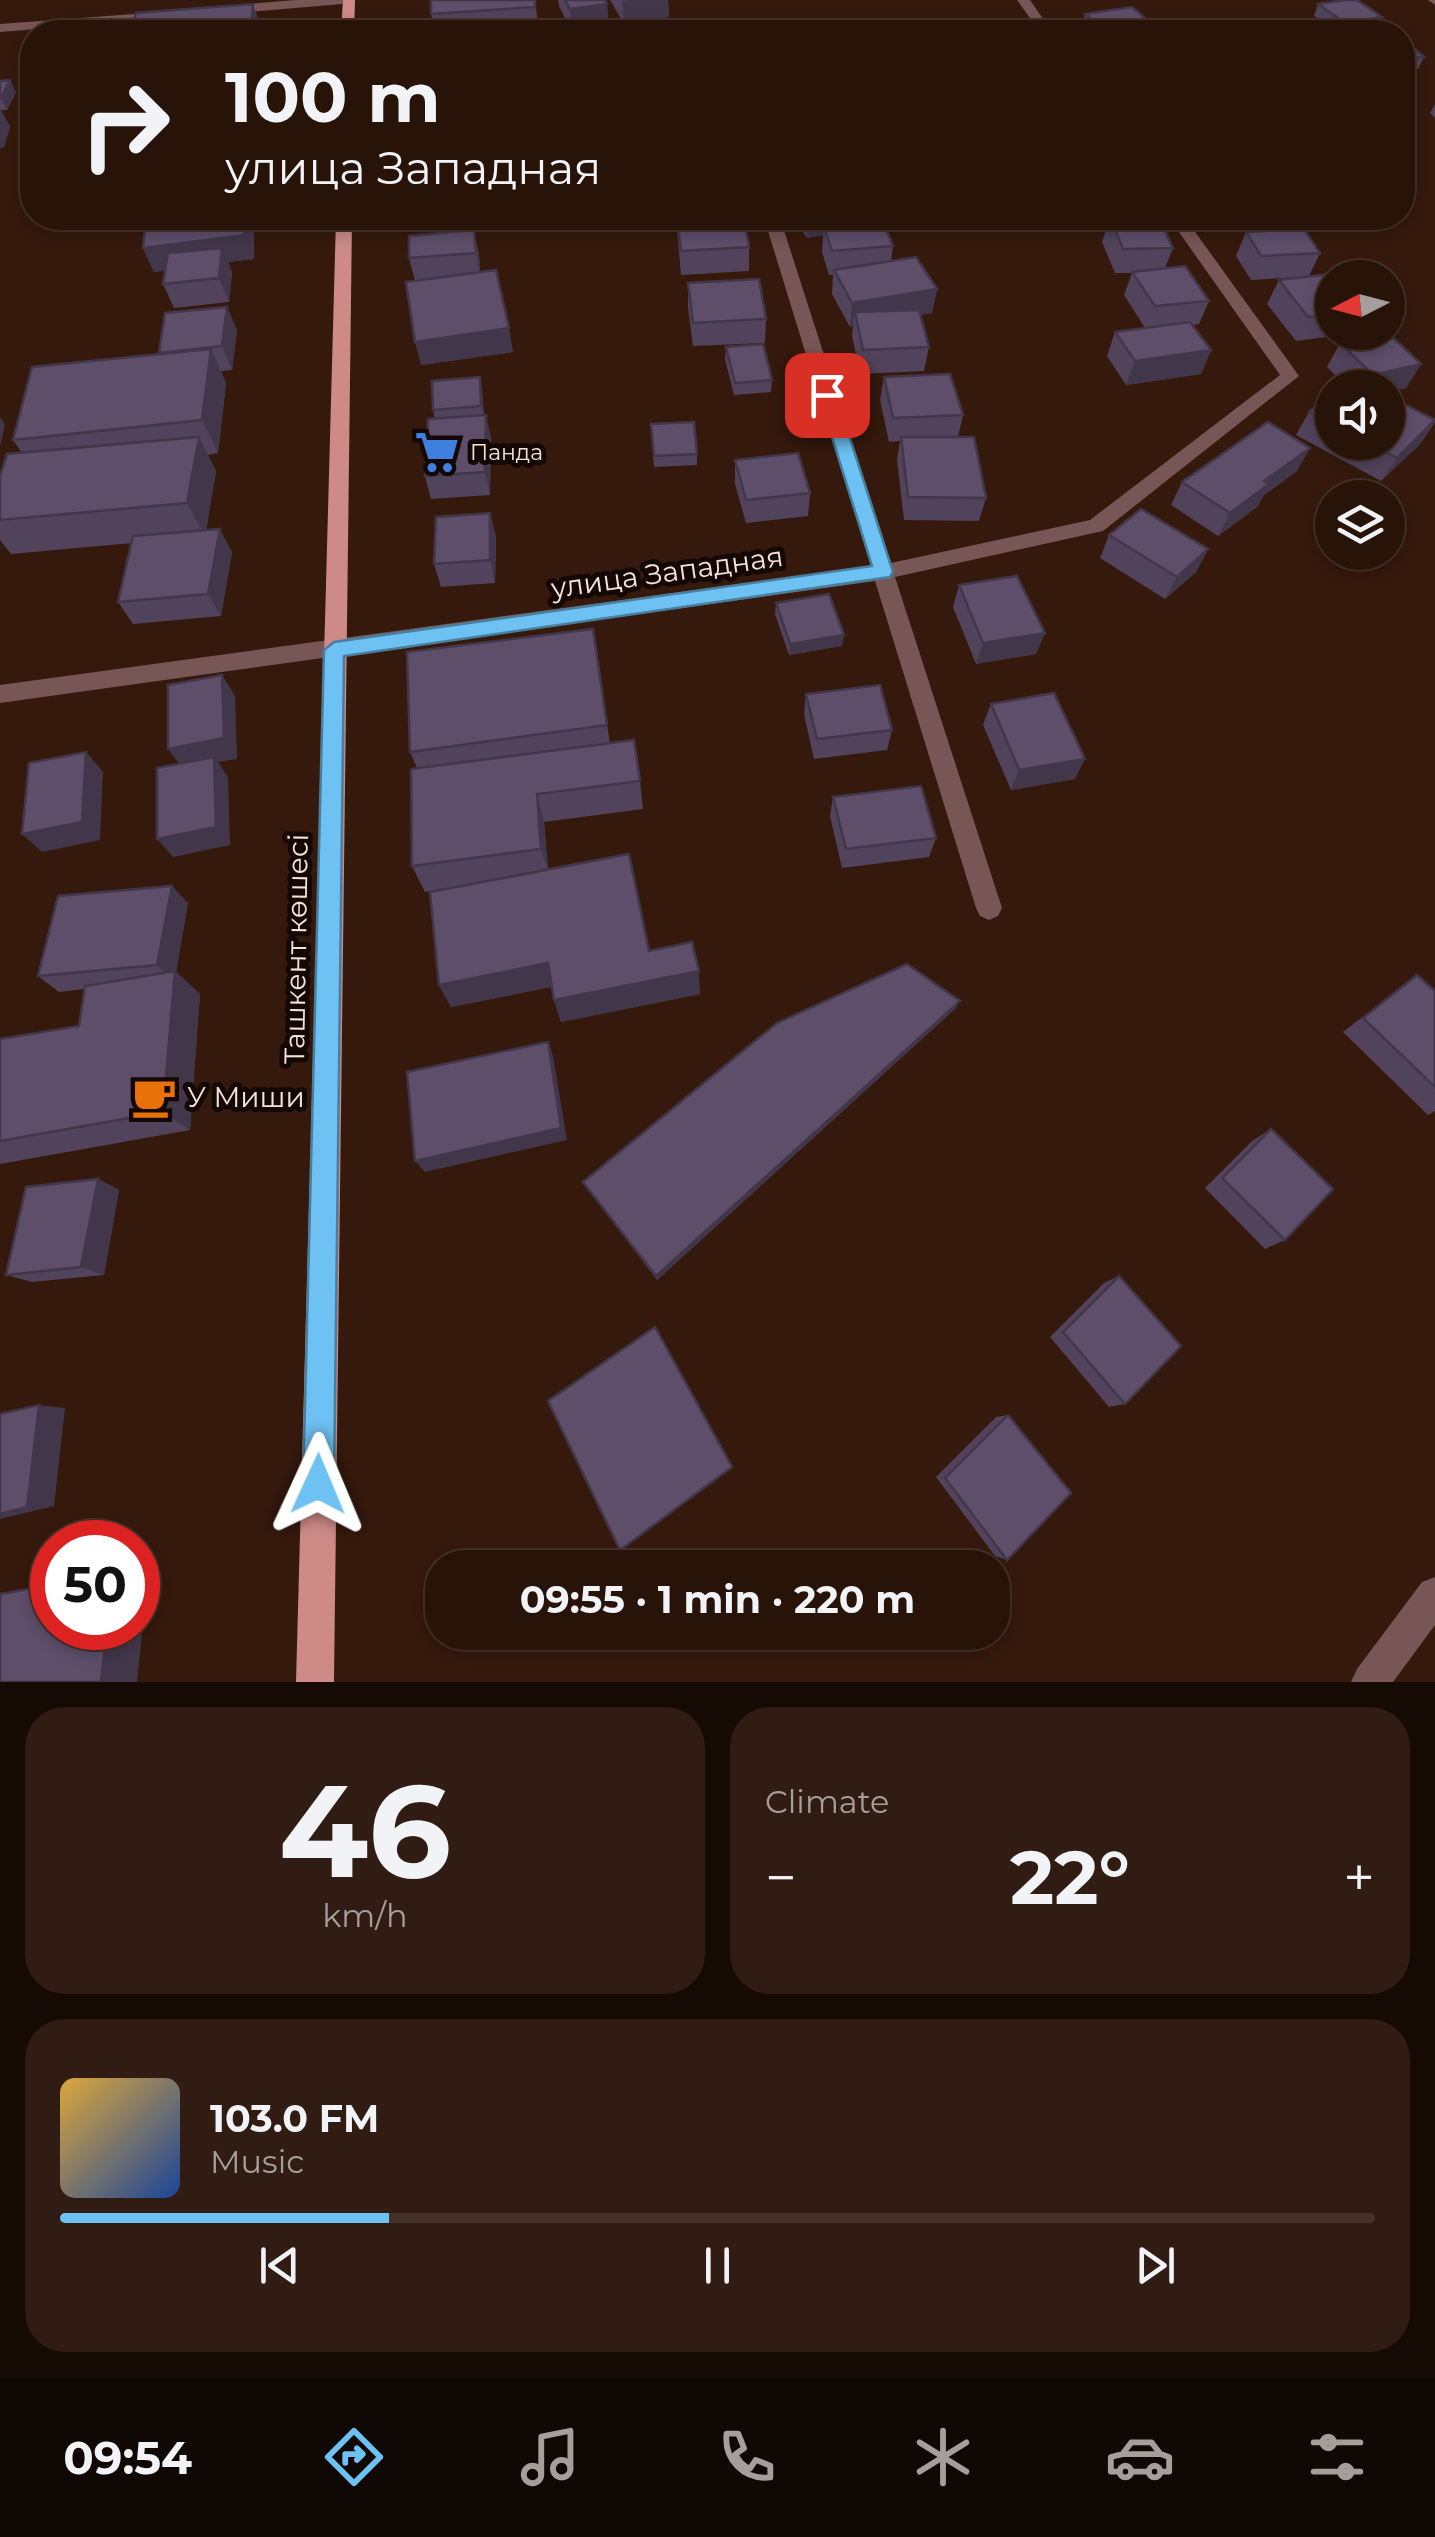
<!DOCTYPE html>
<html lang="en">
<head>
<meta charset="utf-8">
<style>
  :root { --surface:#281309; --page:#301c12; --text:#f1f3f6; --muted:#a59e9c; --line:#44322a; --accent:#6ec2f3 }
  body { margin:0; font-family:Montserrat,sans-serif; background:var(--page); color:var(--text); height:100vh; display:flex; flex-direction:column; font-size:38px; white-space:nowrap }
  * { box-sizing:border-box; margin:0 }
  p { font-size:32px; color:var(--muted) }
  .icon { flex:none; width:55px; height:55px; fill:none; stroke:currentColor; stroke-width:2; stroke-linecap:round; stroke-linejoin:round }
  .map { position:relative; height:1682px; overflow:hidden }
  .side { display:flex; flex-direction:column; gap:25px; padding:25px; background:#160a05; flex:1 }
  .side>* { flex:none }
  .banner { position:absolute; left:20px; top:20px; width:1395px; height:210px; border-radius:40px; box-shadow:0 5px 15px #0003,0 0 0 2px var(--line); background:#281309; color:var(--text); overflow:hidden }
  .needle { width:65px; rotate:264deg }
  .buttons { position:absolute; left:1315px; top:260px; display:grid; gap:20px }
  .buttons a { display:grid; place-items:center; width:90px; height:90px; border-radius:50%; background:var(--surface); box-shadow:0 5px 15px #0003,0 0 0 2px var(--line); font-size:50px }
  .speed { position:absolute; left:30px; top:1520px; display:flex; gap:20px; font-size:50px; font-weight:700; text-align:center }
  .speed>* { display:grid; place-content:center; width:130px; height:130px; border-radius:50%; background:var(--surface); box-shadow:0 5px 15px #0003,0 0 0 2px var(--line); line-height:1 }
  .speed .limit { border:15px solid #d22; background:#fff; color:#111 }
  .pin { position:absolute; display:grid; place-items:center; width:85px; height:85px; color:#fff; margin:-42px; border-radius:20px; box-shadow:0 5px 15px #0006 }
  .me { position:absolute; width:110px; margin:-55px; rotate:1deg; stroke-linejoin:round; filter:drop-shadow(0 0 8px #0008) }
  .turn { display:flex; align-items:center; gap:35px; height:210px; padding:0 40px; font-size:45px }
  .turn .icon { width:130px; height:130px; stroke-width:2.5 }
  .turn b { display:block; font-size:70px; line-height:85px }
  .big { font-size:75px; font-weight:700; line-height:1.1 }
  .side .widget { flex:1; display:flex; flex-direction:column; justify-content:center; gap:15px; min-width:0; padding:0 35px; border-radius:40px; background:var(--page) }
  .side .dial { align-items:center; gap:0 }
  .dial b { font-size:130px; line-height:1 }
  .song { display:flex; align-items:center; gap:30px }
  .cover { width:120px; height:120px; border-radius:15px; background:linear-gradient(135deg,hsl(40 70% 55%),hsl(220 70% 35%)) }
  .played { height:10px; border-radius:5px; background:linear-gradient(90deg,var(--accent) 25%,var(--line) 25%) }
  .keys { display:flex; justify-content:space-around; direction:ltr }
  .heat { display:flex; justify-content:space-between; align-items:center; font-size:55px; direction:ltr }
  .side .tiles { flex:1; display:grid; gap:25px; grid-template-columns:1fr 1fr }
  .widget:last-child { grid-column:span 2 }
  .trip { position:absolute; left:425px; top:1550px; width:585px; height:100px; border-radius:40px; background:var(--surface); box-shadow:0 5px 15px #0003,0 0 0 2px var(--line); font-weight:700; line-height:100px; text-align:center }
  .menu { display:flex; height:160px; justify-content:space-around; align-items:center; background:#100804; color:var(--muted) }
  .menu .icon { width:70px; height:70px }
  .menu .active { color:var(--accent) }
  .menu b { font-size:45px; color:var(--text) }
  .map>svg:first-child { display:block }
  .lines { fill:none; stroke-linecap:round; stroke-linejoin:round }
  .minor { fill:#775655; fill-rule:evenodd }
  .major { fill:#cd8a87; fill-rule:evenodd }
  .wall { fill:#51435b }
  .shaded-wall { fill:#42374a }
  .building { fill:#5e4e6a; stroke:#42374a; stroke-width:2.5 }
  .route { fill:#6ec2f3; stroke:#487e9e; stroke-width:2.5 }
  .labels { text-anchor:middle; dominant-baseline:central; stroke-width:10; stroke-linejoin:round; paint-order:stroke }
  .far-poi-label { font-size:22px; fill:#f6e2da; stroke:#140804; text-anchor:start }
  .street-label { font-size:28px; fill:#f6e2da; stroke:#140804 }
  .poi-label { font-size:28px; fill:#f6e2da; stroke:#140804; text-anchor:start }
</style>
</head>
<body>
<div class="map">
<svg width="1435" height="1682" viewBox="0 0 1435 1682">
  <rect width="100%" height="100%" fill="#35190c"/>
  <g class="lines">
    <!-- minor -->
    <g class="minor">
      <path d="M296 0H348L342 4 224 14 217 10 224 6Z"/>
      <path d="M1017 0H1030L1052 32H1040Z"/>
      <path d="M1428 0H1435V5Z"/>
      <path d="M174 11V17L169 18 0 32V24Z"/>
      <path d="M764 218H780L891 563 1090 520 1280 375 1169 218H1185L1299 376 1103 531 895 577 1002 908 998 916 989 920 980 916 976 908 875 581 0 703V685L871 566Z"/>
      <path d="M1435 1577V1625L1393 1682H1351L1357 1669 1422 1582Z"/>
    </g>
    <!-- major -->
    <g class="major">
      <path d="M343 0H355L354 32H341Z"/>
      <path d="M336 218H352L334 1682H296Z"/>
    </g>
  </g>
  <!-- wall -->
  <g class="wall">
    <path d="M535 0 539 32H435L431 14Z"/>
    <path d="M558 0H605L609 27 572 32 559 6Z"/>
    <path d="M610 0H668L669 17 624 24Z"/>
    <path d="M1318 4 1382 17 1377 29 1355 32H1337L1314 16Z"/>
    <path d="M1085 14 1153 25 1151 32H1081Z"/>
    <path d="M32 35V78H31L20 55Z"/>
    <path d="M1402 38 1424 57 1418 69 1402 70Z"/>
    <path d="M0 81 16 92 7 110H1L10 127 4 147 0 148Z"/>
    <path d="M1435 104V118L1430 113Z"/>
    <path d="M93 218H254V259L228 262 232 272 229 302 174 308 163 284 165 270 154 272 143 248 145 221 99 228Z"/>
    <path d="M676 218 749 247V271L681 275Z"/>
    <path d="M794 218H863L862 225 893 246 891 261 937 289 932 313 920 315 929 347 924 371 860 374 852 336 853 326 850 327 832 294 833 275H829L822 252 823 235 807 238Z"/>
    <path d="M1083 218H1159L1173 248 1165 268 1209 301 1199 324 1193 325 1211 350 1201 374 1126 385 1107 356 1115 332 1145 328 1124 295 1132 273H1115L1102 242 1109 221 1085 222Z"/>
    <path d="M1211 218H1262L1258 227 1223 232Z"/>
    <path d="M1246 232 1320 253 1309 276 1332 278V332H1364L1296 341 1267 304 1279 280 1301 277 1251 280 1236 256Z"/>
    <path d="M409 236 479 254 480 272 513 352 421 365 415 281 409 258Z"/>
    <path d="M688 283 766 319 765 343 693 346 688 307Z"/>
    <path d="M1388 298 1395 307 1388 320Z"/>
    <path d="M237 330 232 370 221 371 226 383 218 453 208 455 216 471 206 531 232 552 221 616 133 624 118 602 132 543 11 554 0 540V476L22 453 13 440 159 354Z"/>
    <path d="M1340 343 1421 364 1406 388 1388 392 1343 383 1327 367Z"/>
    <path d="M726 347 772 380 771 392 734 395 725 359Z"/>
    <path d="M480 377 482 389 484 415 491 438 490 495 431 499 425 476 435 418 433 410Z"/>
    <path d="M884 377 963 415 958 437 986 498 979 521 904 520 897 460 900 441 889 442 880 400Z"/>
    <path d="M1332 392V442H1388L1435 422 1420 444 1381 481 1296 435 1309 412Z"/>
    <path d="M651 424 697 454V465L654 467Z"/>
    <path d="M735 460 810 493 808 516 746 523 735 484Z"/>
    <path d="M1297 471 1264 495 1257 507 1218 536 1171 505 1182 482Z"/>
    <path d="M1109 535 1208 549 1196 572 1165 599 1100 558Z"/>
    <path d="M496 536 495 583 441 587 434 564Z"/>
    <path d="M959 585 1036 654 976 664 953 607Z"/>
    <path d="M776 603 842 646 789 655 775 614Z"/>
    <path d="M593 629 610 744 640 781 643 809 544 822 548 870 700 994 561 1022 554 1000 551 987 451 1007 439 985 445 889 425 892 412 866 417 768 410 752Z"/>
    <path d="M806 694 892 730 887 750 814 759 804 714Z"/>
    <path d="M991 704 1075 779 1011 790 983 725Z"/>
    <path d="M833 797 936 838 929 857 842 868 830 816Z"/>
    <path d="M188 903 176 972 200 994 190 1130 0 1164V1039L79 1026 85 989 59 992 38 976Z"/>
    <path d="M1417 975 1435 991V1111L1428 1115 1343 1032Z"/>
    <path d="M960 1001 956 1008 657 1280 586 1187 583 1182Z"/>
    <path d="M1271 1129 1285 1240 1265 1249 1205 1188 1252 1141Z"/>
    <path d="M98 1179 119 1190 104 1275 32 1282 6 1275Z"/>
    <path d="M1119 1276 1125 1404 1109 1407 1050 1337 1104 1283Z"/>
    <path d="M1008 1415 1007 1560 995 1556 936 1477 996 1417Z"/>
  </g>
  <!-- shaded-wall -->
  <g class="shaded-wall">
    <path d="M629 0H668L669 17 624 24 622 1Z"/>
    <path d="M253 4 261 27 260 32H252L251 30Z"/>
    <path d="M607 4 609 27 572 32 570 9Z"/>
    <path d="M1382 17 1377 29 1355 32H1341L1345 23Z"/>
    <path d="M1153 25 1151 32H1110Z"/>
    <path d="M10 80 16 92 7 110 1 98Z"/>
    <path d="M0 109 10 127 4 147 0 148Z"/>
    <path d="M93 218H146V221L99 228Z"/>
    <path d="M245 218H254V259L228 262 232 272 229 302 219 278 221 263 154 272 143 248Z"/>
    <path d="M808 218H863L862 228H824L823 235 807 238Z"/>
    <path d="M1243 218H1262L1258 227 1223 232 1228 219Z"/>
    <path d="M474 230 479 254 480 276 476 253Z"/>
    <path d="M937 289 932 313 858 325 855 312 853 326 850 327 852 303Z"/>
    <path d="M227 307 237 330 232 370 222 346Z"/>
    <path d="M509 328 513 352 421 365 415 342Z"/>
    <path d="M211 349 226 383 218 453 202 420Z"/>
    <path d="M1211 350 1201 374 1126 385 1135 361Z"/>
    <path d="M1421 364 1406 388 1388 392V388H1366L1373 375Z"/>
    <path d="M480 377 482 389 484 418 481 406Z"/>
    <path d="M486 415 491 438 490 495 485 472Z"/>
    <path d="M0 417 5 424 0 447Z"/>
    <path d="M1435 422 1420 444 1381 481 1397 458Z"/>
    <path d="M199 437 216 471 205 536 187 503Z"/>
    <path d="M1310 448 1297 471 1264 495 1257 507 1218 536 1230 513 1264 481Z"/>
    <path d="M490 513 496 536 495 583 490 560Z"/>
    <path d="M220 529 232 552 221 616 208 594Z"/>
    <path d="M1208 549 1196 572 1165 599 1177 577Z"/>
    <path d="M1045 633 1036 654 976 664 983 643Z"/>
    <path d="M844 635 842 646 789 655 790 644Z"/>
    <path d="M222 675 235 696 237 759 218 762 228 777 230 845 173 857 157 839 183 769 168 749Z"/>
    <path d="M86 752 103 772 100 840 42 852 22 834Z"/>
    <path d="M1085 759 1075 779 1011 790 1019 770Z"/>
    <path d="M537 794 544 822 549 875 541 849Z"/>
    <path d="M172 886 188 903 176 972 200 994 190 1130 163 1112 174 981 157 965Z"/>
    <path d="M548 963 555 986 451 1007 439 985Z"/>
    <path d="M699 971 700 994 561 1022 554 1000Z"/>
    <path d="M960 1001 956 1008 657 1280 656 1276Z"/>
    <path d="M548 1042 553 1056 567 1140 425 1172 415 1161Z"/>
    <path d="M98 1179 119 1190 104 1275 81 1267Z"/>
    <path d="M39 1405 65 1408 54 1506 0 1519V1514Z"/>
    <path d="M149 1568 137 1682H101L107 1628H138V1570Z"/>
  </g>
  <!-- building -->
  <g class="building">
    <path d="M431 0H535V7L431 14Z"/>
    <path d="M565 0H605L607 4 570 9Z"/>
    <path d="M1345 0H1357L1382 17 1345 23 1318 4Z"/>
    <path d="M253 4 251 30 219 32H131L136 13Z"/>
    <path d="M1132 7 1153 25 1106 32 1085 14Z"/>
    <path d="M32 35V55H20L28 36Z"/>
    <path d="M1402 38 1424 57 1402 59Z"/>
    <path d="M10 80 1 98H0V81Z"/>
    <path d="M146 218H245V235L143 248Z"/>
    <path d="M677 218H744L749 247 681 251Z"/>
    <path d="M1110 218H1159L1173 248 1123 249Z"/>
    <path d="M884 224 893 246 832 251 824 228Z"/>
    <path d="M1304 229 1320 253 1261 256 1246 232Z"/>
    <path d="M474 230 476 253 409 258V236Z"/>
    <path d="M222 248 219 278 163 284 168 253Z"/>
    <path d="M916 257 937 289 852 303 834 270Z"/>
    <path d="M1185 266 1209 301 1155 306 1132 272Z"/>
    <path d="M496 270 509 328 415 342 406 282Z"/>
    <path d="M1364 270 1370 278H1332V314L1308 317 1279 280Z"/>
    <path d="M759 279 766 319 693 323 688 283Z"/>
    <path d="M1388 298 1395 307 1388 308Z"/>
    <path d="M227 307 222 346 159 353 165 313Z"/>
    <path d="M919 310 929 347 863 350 855 312Z"/>
    <path d="M1190 322 1211 350 1135 361 1115 332Z"/>
    <path d="M1387 332 1421 364 1373 375 1340 343Z"/>
    <path d="M763 344 772 380 735 383 726 347Z"/>
    <path d="M211 349 202 420 13 440 32 367Z"/>
    <path d="M950 374 963 415 893 418 884 377Z"/>
    <path d="M480 377 481 406 433 410 432 381Z"/>
    <path d="M1350 377 1371 388H1338Z"/>
    <path d="M1332 392V424L1309 412Z"/>
    <path d="M1388 396 1435 420 1397 458 1368 442H1388Z"/>
    <path d="M486 415 485 472 425 476 428 419Z"/>
    <path d="M694 422 697 454 654 456 651 424Z"/>
    <path d="M1268 422 1310 448 1264 481 1269 484 1230 513 1182 482Z"/>
    <path d="M199 437 187 503 0 520V476L7 454Z"/>
    <path d="M901 437H974L986 498 908 497Z"/>
    <path d="M798 453 810 493 746 500 735 460Z"/>
    <path d="M1141 509 1208 549 1177 577 1109 535Z"/>
    <path d="M490 513V560L434 564 436 517Z"/>
    <path d="M220 529 208 594 118 602 133 536Z"/>
    <path d="M1017 576 1045 633 983 643 959 585Z"/>
    <path d="M829 594 844 635 790 644 776 603Z"/>
    <path d="M593 629 607 725 410 752 407 652Z"/>
    <path d="M222 675 224 738 168 749V685Z"/>
    <path d="M880 685 892 730 817 739 806 694Z"/>
    <path d="M1054 693 1085 759 1019 770 991 704Z"/>
    <path d="M634 740 640 781 537 794 541 849 412 866 411 769Z"/>
    <path d="M86 752 82 822 22 834 29 763Z"/>
    <path d="M214 757 216 827 157 839V768Z"/>
    <path d="M921 786 936 838 846 849 833 797Z"/>
    <path d="M629 854 649 951 692 942 699 971 554 1000 548 963 439 985 430 892Z"/>
    <path d="M172 886 157 965 38 976 58 896Z"/>
    <path d="M907 964 960 1001 656 1276 583 1182 777 1023Z"/>
    <path d="M175 971 163 1112 0 1141V1039L79 1026 85 986Z"/>
    <path d="M1417 975 1435 991V1087L1363 1018Z"/>
    <path d="M548 1042 561 1128 415 1161 407 1072Z"/>
    <path d="M1271 1129 1333 1189 1285 1240 1222 1178Z"/>
    <path d="M98 1179 81 1267 6 1275 26 1187Z"/>
    <path d="M1119 1276 1181 1346 1125 1404 1063 1332Z"/>
    <path d="M655 1327 732 1467 620 1550 548 1401Z"/>
    <path d="M39 1405 27 1507 0 1514V1414Z"/>
    <path d="M1008 1415 1071 1493 1007 1560 945 1478Z"/>
    <path d="M52 1585V1628H107L101 1682H0V1594Z"/>
  </g>
  <!-- route -->
  <path class="route" d="M827 389 836 395 893 572 890 577 344 656 334 1484 329 1494 318 1499 307 1494 303 1484 324 650 334 642 872 566 819 395Z"/>
  <!-- icons -->
  <defs>
    <g id="supermarket-bare" transform="scale(3.45)"><path d="M-6-5.5h2.5l.6 2H6L4.5 2H-2.5L-4.4-4H-6ZM-1.5 3.2a1.3 1.3 0 1 0 .1 0ZM3 3.2a1.3 1.3 0 1 0 .1 0Z" fill="#3f7fe0" stroke="#140804" stroke-width="2.5" paint-order="stroke"/></g>
    <g id="cafe-bare" transform="scale(3.45)"><path d="M-5.5-4.5H6V0H3Q3 3.5 0 3.5H-2.5Q-5.5 3.5-5.5 0ZM3-3.2v2h1.7v-2ZM-6 4.5H4V6H-6Z" fill="#e8710a" stroke="#140804" stroke-width="2.5" paint-order="stroke"/></g>
  </defs>
  <g fill-rule="evenodd">
    <use href="#supermarket-bare" x="437" y="452"/>
    <use href="#cafe-bare" x="154" y="1097"/>
  </g>
  <g class="labels">
    <!-- far-poi labels -->
    <g class="far-poi-label">
      <text x="470" y="452">Панда</text>
    </g>
    <!-- street labels -->
    <g class="street-label">
      <text transform="translate(667 572) rotate(-8)">улица Западная</text>
      <text transform="translate(296 949) rotate(-89)">Ташкент көшесі</text>
    </g>
    <!-- poi labels -->
    <g class="poi-label">
      <text x="187" y="1097">У Миши</text>
    </g>
  </g>
</svg>
<div class="buttons">
<a><svg class="needle" viewBox="-14 -14 28 28"><path d="M0-13l5 13h-10z" fill="#e53935"/><path d="M0 13l5-13h-10z" fill="#a59e9c"/></svg></a>
<a><svg class="icon" aria-label="sound" viewBox="0 0 24 24"><path d="M4 9h4l5-4v14l-5-4H4zM17 9q2 3 0 6"/></svg></a>
<a><svg class="icon" aria-label="layers" viewBox="0 0 24 24"><path d="M12 4l9 5-9 5-9-5zM3 14l9 5 9-5"/></svg></a>
</div>
<div class="speed"><div class="limit">50</div></div>
<div class="pin" style="left:827px;top:395px;background:#d93025"><svg class="icon" aria-label="arrive" viewBox="0 0 24 24"><path d="M6 21V4h12l-3 4 3 4H6"/></svg></div>
<svg class="me" style="left:318px;top:1484px" viewBox="-20 -20 40 40"><path d="M0-17L14 15 0 8-14 15z" fill="#6ec2f3" stroke="#fff" stroke-width="4"/></svg>
<div class="trip">09:55 · 1 min · 220 m</div>
<div class="banner">
<div class="turn"><svg class="icon" aria-label="right" viewBox="0 0 24 24"><path d="M7 20v-9h11M14 6l5 5-5 5"/></svg><div><b>100 m</b>улица Западная</div></div>
</div>
</div>
<section class="side">
<div class="tiles">
<div class="widget dial"><b>46</b><p>km/h</p></div>
<div class="widget"><p>Climate</p>
<div class="heat"><a>−</a><b class="big">22°</b><a>+</a></div>
</div>
<div class="widget">
<div class="song"><i class="cover"></i><div><b>103.0 FM</b><p>Music</p></div></div>
<div class="played"></div>
<div class="keys"><svg class="icon" aria-label="previous" viewBox="0 0 24 24"><path d="M18 5L8 12l10 7zM5 5v14"/></svg><svg class="icon" aria-label="pause" viewBox="0 0 24 24"><path d="M8 5v14M16 5v14"/></svg><svg class="icon" aria-label="next" viewBox="0 0 24 24"><path d="M6 5l10 7-10 7zM19 5v14"/></svg></div>
</div>
</div>
</section>
<nav class="menu">
<b>09:54</b>
<svg class="icon active" aria-label="directions" viewBox="0 0 24 24"><path d="M12 3l9 9-9 9-9-9zM9 14v-3h6M13 9l2 2-2 2"/></svg>
<svg class="icon" aria-label="music" viewBox="0 0 24 24"><path d="M9 18V5l10-2v13"/><circle cx="6" cy="18" r="3"/><circle cx="16" cy="16" r="3"/></svg>
<svg class="icon" aria-label="phone" viewBox="0 0 24 24"><path d="M5 4h4l2 5-3 2q2 4 5 5l2-3 5 2v4C11 20 4 13 5 4z"/></svg>
<svg class="icon" aria-label="climate" viewBox="0 0 24 24"><path d="M12 3v18M4 7l16 10M4 17L20 7"/></svg>
<svg class="icon" aria-label="car" viewBox="0 0 24 24"><path d="M5 17H2v-5l4-1 3-4h7l3 4 3 1v5h-3M9 17h6M6 11h13"/><circle cx="7" cy="17" r="2"/><circle cx="17" cy="17" r="2"/></svg>
<svg class="icon" aria-label="filters" viewBox="0 0 24 24"><path d="M4 7h16M4 17h16"/><circle cx="9" cy="7" r="2"/><circle cx="15" cy="17" r="2"/></svg>
</nav>
</body>
</html>
